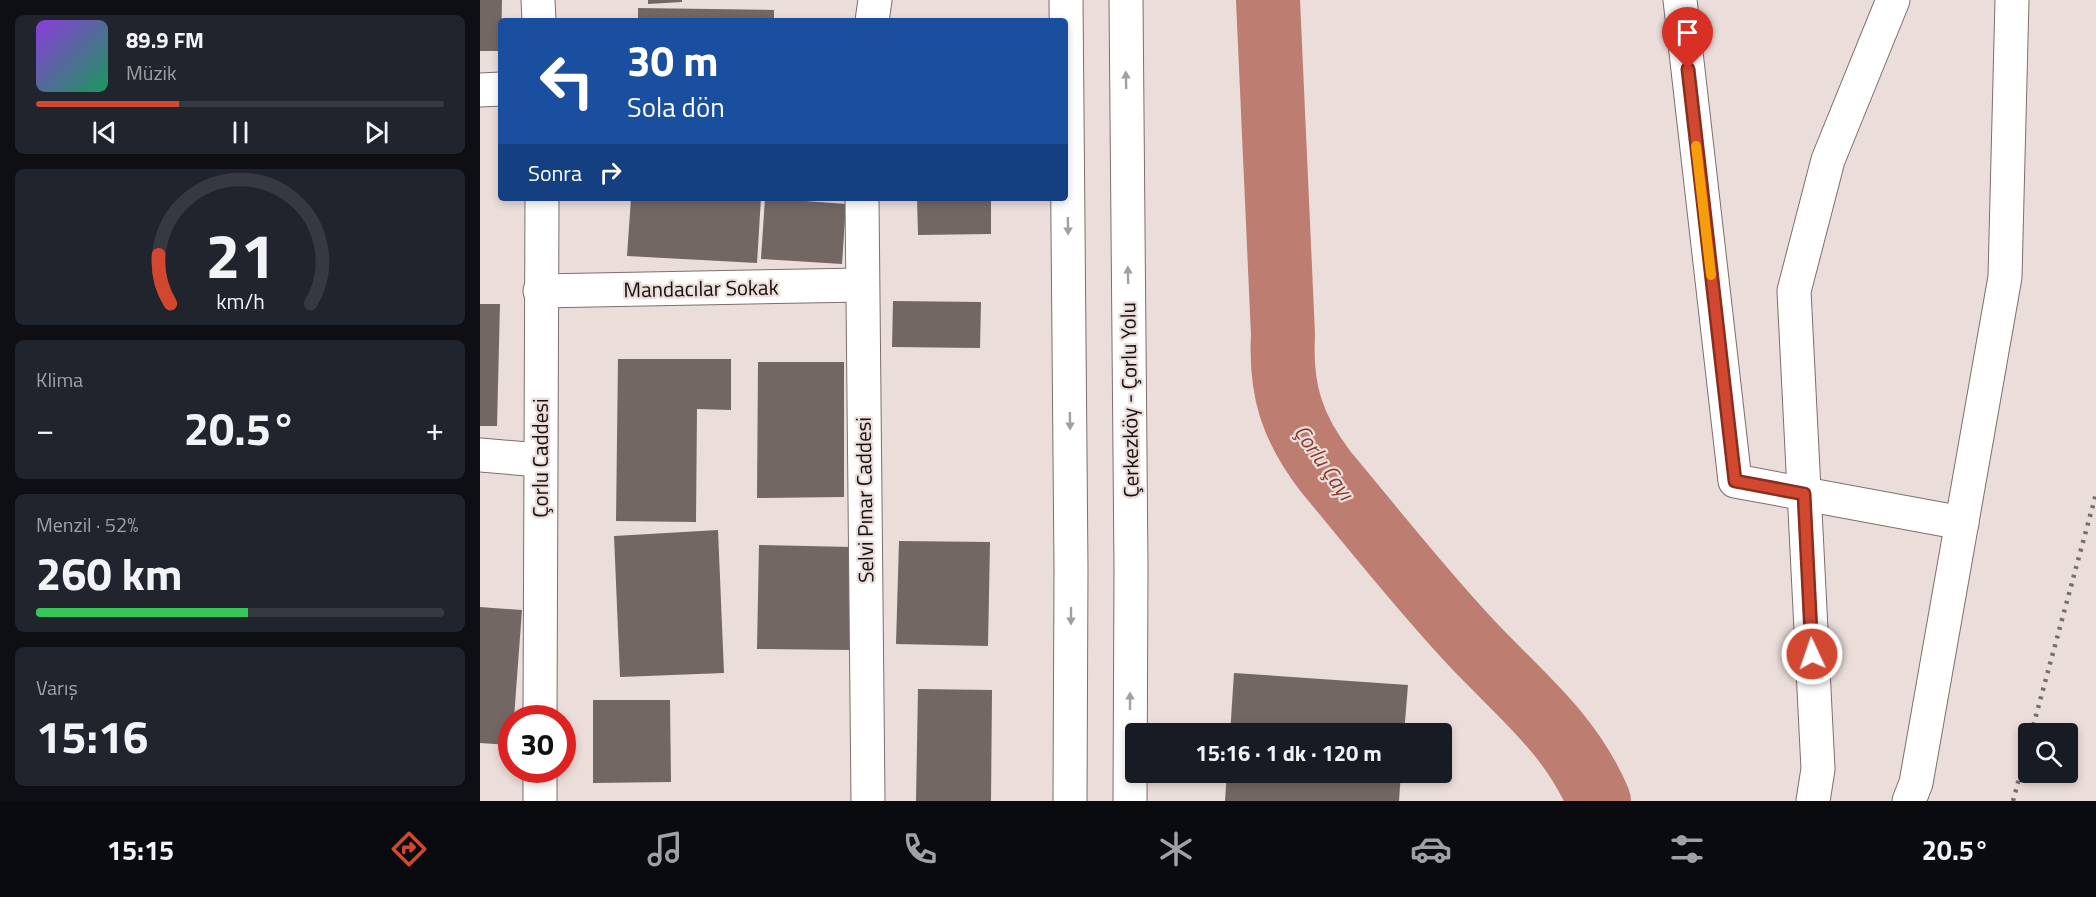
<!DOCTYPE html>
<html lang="tr">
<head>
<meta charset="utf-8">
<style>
  :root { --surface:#171b24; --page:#20242c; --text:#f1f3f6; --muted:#9ea1a6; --line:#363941; --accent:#d24730 }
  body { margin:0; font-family:"Titillium Web",sans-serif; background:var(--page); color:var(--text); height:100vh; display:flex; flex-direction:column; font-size:22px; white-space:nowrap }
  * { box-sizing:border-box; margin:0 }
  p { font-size:20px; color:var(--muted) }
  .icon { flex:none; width:33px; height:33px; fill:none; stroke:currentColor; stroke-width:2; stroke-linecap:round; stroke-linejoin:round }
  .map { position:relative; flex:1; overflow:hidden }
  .side { display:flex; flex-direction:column; gap:15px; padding:15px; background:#0d0f14; width:480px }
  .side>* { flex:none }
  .banner { position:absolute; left:18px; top:18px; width:570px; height:183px; border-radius:6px; box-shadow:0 3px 9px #0003; background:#1a4fa0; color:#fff; overflow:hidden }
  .controls { position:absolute; left:1538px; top:723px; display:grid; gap:12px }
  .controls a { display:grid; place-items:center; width:60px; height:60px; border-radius:6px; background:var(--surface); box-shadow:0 3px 9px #0003; font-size:30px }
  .speed { position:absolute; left:18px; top:705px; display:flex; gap:12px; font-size:30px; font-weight:700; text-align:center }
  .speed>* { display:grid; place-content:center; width:78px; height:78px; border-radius:50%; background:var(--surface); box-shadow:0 3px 9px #0003; line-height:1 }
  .speed .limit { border:9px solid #d22; background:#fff; color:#111 }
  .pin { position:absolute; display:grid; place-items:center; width:51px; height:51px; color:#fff; margin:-62px -26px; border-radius:50% 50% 50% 0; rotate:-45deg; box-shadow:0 0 6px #0007 }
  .pin .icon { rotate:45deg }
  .me { position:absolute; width:66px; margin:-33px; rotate:357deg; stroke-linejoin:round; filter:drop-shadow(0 0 4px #0008) }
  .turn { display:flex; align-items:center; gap:21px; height:126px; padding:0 30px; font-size:27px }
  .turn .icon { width:78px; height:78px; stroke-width:2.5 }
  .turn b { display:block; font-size:42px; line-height:51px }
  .then { display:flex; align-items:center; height:57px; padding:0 30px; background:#0003; gap:12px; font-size:22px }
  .big { font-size:45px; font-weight:700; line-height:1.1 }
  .side .tile { flex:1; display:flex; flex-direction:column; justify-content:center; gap:9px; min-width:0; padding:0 21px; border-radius:9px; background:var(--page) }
  .side .dial { align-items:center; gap:0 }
  .dial svg { height:156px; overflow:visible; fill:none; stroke:var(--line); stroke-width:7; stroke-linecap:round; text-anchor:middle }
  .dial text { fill:var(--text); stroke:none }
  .song { display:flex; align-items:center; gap:18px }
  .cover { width:72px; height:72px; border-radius:9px; background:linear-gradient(135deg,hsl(270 70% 55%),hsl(150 70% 35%)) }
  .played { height:6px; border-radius:3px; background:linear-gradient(90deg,var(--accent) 35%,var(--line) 35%) }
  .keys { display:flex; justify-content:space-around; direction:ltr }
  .heat { display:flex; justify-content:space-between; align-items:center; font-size:33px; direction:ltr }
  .charge { height:9px; border-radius:4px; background:linear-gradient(90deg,#34c759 52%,var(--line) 0) }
  .trip { position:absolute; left:645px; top:723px; width:327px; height:60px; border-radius:6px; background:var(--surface); box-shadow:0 3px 9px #0003; font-weight:700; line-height:60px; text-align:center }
  .dock { display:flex; height:96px; justify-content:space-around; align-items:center; background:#090b0e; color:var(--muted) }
  .dock .icon { width:42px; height:42px }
  .dock .current { color:var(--accent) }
  .dock b { font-size:27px; color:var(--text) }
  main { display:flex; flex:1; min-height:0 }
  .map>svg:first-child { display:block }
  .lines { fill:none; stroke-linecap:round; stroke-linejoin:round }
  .river { stroke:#bd7d71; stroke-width:64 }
  .building { fill:#736764 }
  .street-casing { stroke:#7c6f6d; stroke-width:35 }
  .secondary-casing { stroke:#7c6f6d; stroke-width:35 }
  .primary-casing { stroke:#7c6f6d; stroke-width:35 }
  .street { stroke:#fff; stroke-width:33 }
  .secondary { stroke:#fff; stroke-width:33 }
  .primary { stroke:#fff; stroke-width:33 }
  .rail { stroke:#776e6c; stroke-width:4.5; stroke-dasharray:3 6; stroke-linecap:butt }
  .oneway { fill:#a19f9f }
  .route-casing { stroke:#882e1f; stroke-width:15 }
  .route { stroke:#d24730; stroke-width:10 }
  .slow { stroke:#f59e0b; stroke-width:10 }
  .labels { text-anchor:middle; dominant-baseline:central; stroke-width:4.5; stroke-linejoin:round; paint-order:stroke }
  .street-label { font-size:21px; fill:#15100f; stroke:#ebddda }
  .water-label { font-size:22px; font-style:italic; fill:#88392b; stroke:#ebddda }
</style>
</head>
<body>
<main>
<section class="side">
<div class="tile">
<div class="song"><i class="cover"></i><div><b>89.9 FM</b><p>Müzik</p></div></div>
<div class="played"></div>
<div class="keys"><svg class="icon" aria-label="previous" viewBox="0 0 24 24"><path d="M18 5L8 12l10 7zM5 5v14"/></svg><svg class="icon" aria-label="pause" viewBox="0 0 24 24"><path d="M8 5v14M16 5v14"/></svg><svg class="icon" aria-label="next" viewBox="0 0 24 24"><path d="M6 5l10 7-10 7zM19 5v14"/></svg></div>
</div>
<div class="tile dial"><svg viewBox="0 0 100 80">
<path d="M14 69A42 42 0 1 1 86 69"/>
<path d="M14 69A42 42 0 0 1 8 44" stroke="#d24730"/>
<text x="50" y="56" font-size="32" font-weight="700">21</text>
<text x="50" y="72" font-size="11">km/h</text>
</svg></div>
<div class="tile"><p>Klima</p>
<div class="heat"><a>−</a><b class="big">20.5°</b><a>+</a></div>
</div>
<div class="tile"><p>Menzil · 52%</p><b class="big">260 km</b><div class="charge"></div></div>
<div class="tile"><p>Varış</p><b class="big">15:16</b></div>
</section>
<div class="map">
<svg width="1616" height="801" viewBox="0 0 1616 801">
  <rect width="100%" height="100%" fill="#ebddda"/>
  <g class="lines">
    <!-- river -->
    <path class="river" d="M788 0 803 335C800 390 812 428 846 472 892 527 936 583 985 636 1034 690 1090 731 1119 801"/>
  </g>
  <!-- building -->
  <g class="building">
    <path d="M0 0H22L21 51H0Z"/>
    <path d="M168 0H202V2L168 4Z"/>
    <path d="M158 8 294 10V21H158Z"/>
    <path d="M151 198H281L277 263 147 256Z"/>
    <path d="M285 198 366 204 362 264 281 259Z"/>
    <path d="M437 198H511V234L438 235Z"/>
    <path d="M413 301 501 302 500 348 412 347Z"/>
    <path d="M0 304H20L17 426H0Z"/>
    <path d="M138 359H251V410L217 409 216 522 136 521Z"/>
    <path d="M278 362H364V497L277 498Z"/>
    <path d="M238 530 244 673 140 677 134 536Z"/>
    <path d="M419 541 510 542 508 646 416 644Z"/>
    <path d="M279 545 371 547 369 650 277 649Z"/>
    <path d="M0 607 42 610 34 718H32V745L0 743Z"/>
    <path d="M754 673 928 685 924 734H750Z"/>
    <path d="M438 689 512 690 511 801H436Z"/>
    <path d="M113 700H190L191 782 113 783Z"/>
    <path d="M747 772H921L919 801H745Z"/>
  </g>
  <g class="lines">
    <!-- street casing -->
    <g class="street-casing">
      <g id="street">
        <path d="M1200 0 1255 481 1482 523"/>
        <path d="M392 21 395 0"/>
        <path d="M0 90 21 89"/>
        <path d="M382 198 388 801"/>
        <path d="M60 291 382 285"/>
        <path d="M0 455 60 460"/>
        <path d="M1333 801 1338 769 1314 291 1348 160 1413 0"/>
        <path d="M1429 801 1436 783 1525 277 1532 0"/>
      </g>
    </g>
    <!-- secondary casing -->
    <g class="secondary-casing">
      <g id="secondary">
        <path d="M58 0 59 21"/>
        <path d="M60 718 62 198"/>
        <path d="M60 801V770"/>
      </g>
    </g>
    <!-- primary casing -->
    <g class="primary-casing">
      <g id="primary">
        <path d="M586 0 591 568 590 801"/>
        <path d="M646 0 651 568 650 801"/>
      </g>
    </g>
    <!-- street -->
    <use href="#street" class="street"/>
    <!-- secondary -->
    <use href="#secondary" class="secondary"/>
    <!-- primary -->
    <use href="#primary" class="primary"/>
    <!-- rail -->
    <g class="rail">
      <path d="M1551 734 1616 494"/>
      <path d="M1533 801 1548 745"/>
    </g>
  </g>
  <!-- one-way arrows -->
  <defs><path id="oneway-solid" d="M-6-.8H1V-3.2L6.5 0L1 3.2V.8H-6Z" transform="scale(1.5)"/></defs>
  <g class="oneway">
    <use href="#oneway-solid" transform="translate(646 80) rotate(-91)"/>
    <use href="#oneway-solid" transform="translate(588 226) rotate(89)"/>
    <use href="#oneway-solid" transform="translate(648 275) rotate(-91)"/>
    <use href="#oneway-solid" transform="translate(590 421) rotate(89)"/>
    <use href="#oneway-solid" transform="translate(591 616) rotate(90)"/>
    <use href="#oneway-solid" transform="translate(650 701) rotate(-90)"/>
  </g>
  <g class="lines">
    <!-- route casing -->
    <g class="route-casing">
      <path id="route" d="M1208 69 1255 481 1324 494 1332 654"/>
    </g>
    <!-- route -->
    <use href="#route" class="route"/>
    <!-- slow -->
    <path class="slow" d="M1216 146 1231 275"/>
  </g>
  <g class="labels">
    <!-- street labels -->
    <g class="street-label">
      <text transform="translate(221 288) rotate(-1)">Mandacılar Sokak</text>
      <text transform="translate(649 400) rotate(-91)">Çerkezköy - Çorlu Yolu</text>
      <text transform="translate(60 458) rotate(-90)">Çorlu Caddesi</text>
      <text transform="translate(384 500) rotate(-91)">Selvi Pınar Caddesi</text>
    </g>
    <!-- water labels -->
    <g class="water-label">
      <text transform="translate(844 462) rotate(55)">Çorlu Çayı</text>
    </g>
  </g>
</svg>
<div class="controls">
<a><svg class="icon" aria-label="search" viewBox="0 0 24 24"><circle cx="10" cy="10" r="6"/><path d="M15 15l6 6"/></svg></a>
</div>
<div class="speed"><div class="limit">30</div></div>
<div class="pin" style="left:1208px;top:69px;background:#d93025"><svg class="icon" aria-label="arrive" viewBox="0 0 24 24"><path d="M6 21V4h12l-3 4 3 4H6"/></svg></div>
<svg class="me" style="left:1332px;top:654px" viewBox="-20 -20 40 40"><circle r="17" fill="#d24730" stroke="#fff" stroke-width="3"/><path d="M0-11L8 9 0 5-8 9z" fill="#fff"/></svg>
<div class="trip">15:16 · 1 dk · 120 m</div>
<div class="banner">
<div class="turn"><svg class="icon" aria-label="left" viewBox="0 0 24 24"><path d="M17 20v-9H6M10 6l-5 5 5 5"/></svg><div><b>30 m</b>Sola dön</div></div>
<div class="then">Sonra<svg class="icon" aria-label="right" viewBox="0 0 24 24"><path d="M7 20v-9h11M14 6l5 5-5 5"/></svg></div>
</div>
</div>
</main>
<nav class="dock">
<b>15:15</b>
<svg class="icon current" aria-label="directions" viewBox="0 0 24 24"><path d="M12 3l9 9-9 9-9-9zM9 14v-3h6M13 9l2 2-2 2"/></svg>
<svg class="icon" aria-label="music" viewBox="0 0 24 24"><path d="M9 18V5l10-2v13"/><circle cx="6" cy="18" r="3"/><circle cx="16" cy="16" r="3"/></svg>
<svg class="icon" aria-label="phone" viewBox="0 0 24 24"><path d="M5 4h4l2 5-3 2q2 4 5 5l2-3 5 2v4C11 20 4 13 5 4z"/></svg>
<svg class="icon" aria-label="climate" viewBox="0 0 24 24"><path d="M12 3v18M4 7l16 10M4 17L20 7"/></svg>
<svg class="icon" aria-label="car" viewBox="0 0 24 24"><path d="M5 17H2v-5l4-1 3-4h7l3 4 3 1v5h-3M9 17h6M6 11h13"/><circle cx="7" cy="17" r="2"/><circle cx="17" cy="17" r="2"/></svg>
<svg class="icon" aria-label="filters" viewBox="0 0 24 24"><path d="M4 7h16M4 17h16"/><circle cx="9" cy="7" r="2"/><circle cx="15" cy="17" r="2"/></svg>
<b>20.5°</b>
</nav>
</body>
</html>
